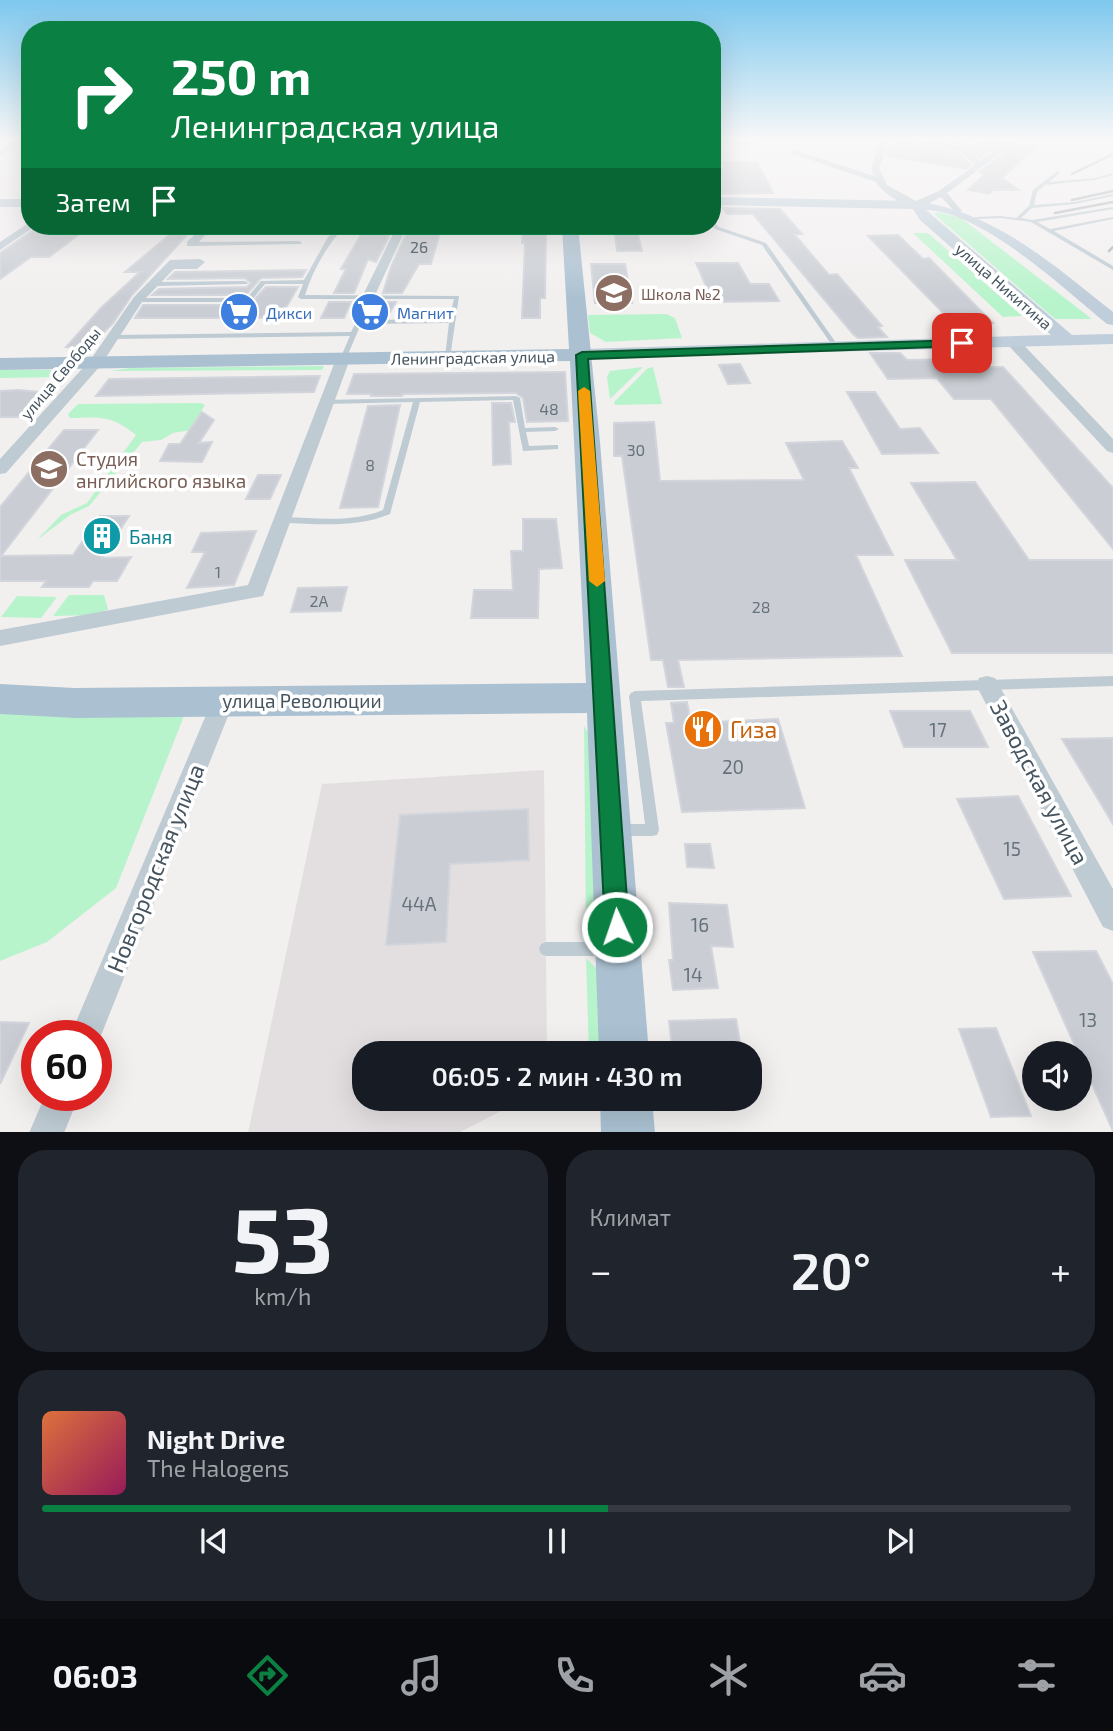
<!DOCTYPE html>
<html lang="ru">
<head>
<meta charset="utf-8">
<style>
  :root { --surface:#171b24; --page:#20242c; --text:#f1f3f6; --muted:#9ea1a6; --line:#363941; --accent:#0b8043 }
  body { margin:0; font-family:"Exo 2",sans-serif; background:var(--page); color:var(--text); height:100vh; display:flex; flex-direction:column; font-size:26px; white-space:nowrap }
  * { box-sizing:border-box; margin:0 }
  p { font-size:23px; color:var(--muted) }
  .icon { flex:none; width:38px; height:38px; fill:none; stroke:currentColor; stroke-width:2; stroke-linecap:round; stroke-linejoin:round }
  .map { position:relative; height:1132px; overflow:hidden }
  .details { display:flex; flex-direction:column; gap:18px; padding:18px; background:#0d0f14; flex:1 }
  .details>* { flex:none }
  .hud { position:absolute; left:21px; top:21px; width:700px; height:214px; border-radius:28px; box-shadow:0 7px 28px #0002; background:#0b8043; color:#fff; overflow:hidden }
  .tools { position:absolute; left:1022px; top:1041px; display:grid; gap:14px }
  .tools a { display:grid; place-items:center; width:70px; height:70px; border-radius:50%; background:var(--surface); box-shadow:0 7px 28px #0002; font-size:35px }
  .speed { position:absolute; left:21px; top:1020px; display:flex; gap:14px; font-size:35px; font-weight:700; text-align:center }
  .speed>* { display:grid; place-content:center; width:91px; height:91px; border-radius:50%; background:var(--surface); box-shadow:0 7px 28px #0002; line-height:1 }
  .speed .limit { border:10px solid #d22; background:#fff; color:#111 }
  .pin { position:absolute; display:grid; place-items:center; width:60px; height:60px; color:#fff; margin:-30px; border-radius:14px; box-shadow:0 4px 10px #0006 }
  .me { position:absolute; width:77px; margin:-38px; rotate:357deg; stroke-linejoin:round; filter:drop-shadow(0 0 5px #0008) }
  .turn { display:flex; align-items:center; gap:24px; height:147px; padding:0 35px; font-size:32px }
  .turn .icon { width:91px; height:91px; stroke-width:2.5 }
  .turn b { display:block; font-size:49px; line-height:60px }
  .then { display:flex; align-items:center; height:66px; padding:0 35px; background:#0003; gap:14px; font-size:26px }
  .big { font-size:52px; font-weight:600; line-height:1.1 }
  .details .card { flex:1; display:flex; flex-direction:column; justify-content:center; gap:10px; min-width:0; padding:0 24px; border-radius:28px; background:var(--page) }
  .details .dial { align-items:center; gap:0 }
  .dial b { font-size:91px; line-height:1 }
  .song { display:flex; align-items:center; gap:21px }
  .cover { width:84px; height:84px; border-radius:10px; background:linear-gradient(135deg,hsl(20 70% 55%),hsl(330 70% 35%)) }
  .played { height:7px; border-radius:4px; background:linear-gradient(90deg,var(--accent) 55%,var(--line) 55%) }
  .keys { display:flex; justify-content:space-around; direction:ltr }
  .heat { display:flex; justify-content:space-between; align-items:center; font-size:38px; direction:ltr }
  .details .tiles { flex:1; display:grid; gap:18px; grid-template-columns:1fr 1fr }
  .card:last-child { grid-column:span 2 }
  .trip { position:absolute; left:352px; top:1041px; width:410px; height:70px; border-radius:28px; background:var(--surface); box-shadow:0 7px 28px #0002; font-weight:600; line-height:70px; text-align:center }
  .tabs { display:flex; height:112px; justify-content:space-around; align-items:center; background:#090b0e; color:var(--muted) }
  .tabs .icon { width:49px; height:49px }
  .tabs .active { color:var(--accent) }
  .tabs b { font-size:32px; color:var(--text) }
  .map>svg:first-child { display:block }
  .education { fill:#e3dfe1 }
  .green { fill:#b8f4cb }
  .building { fill:#caced4; stroke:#d2d5db; stroke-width:2 }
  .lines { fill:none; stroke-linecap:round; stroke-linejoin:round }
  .lane { fill:#becbd3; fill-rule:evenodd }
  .street { fill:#becbd3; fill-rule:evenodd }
  .secondary { fill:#bfceda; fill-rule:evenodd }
  .primary { fill:#abc1d1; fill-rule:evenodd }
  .rail { stroke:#b0b5ba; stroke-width:2.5 }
  .route { fill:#0b8043; stroke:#07532c; stroke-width:2 }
  .slow { fill:#f59e0b }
  .labels { text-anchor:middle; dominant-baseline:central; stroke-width:7; stroke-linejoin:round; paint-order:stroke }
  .number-label { font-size:16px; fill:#66727c }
  .far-street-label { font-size:16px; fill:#45545f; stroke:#fff }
  .far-education-label { font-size:16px; fill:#785e54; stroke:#fff; text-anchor:start }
  .far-shop-label { font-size:16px; fill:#366cbe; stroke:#fff; text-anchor:start }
  .education-label { font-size:19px; fill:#785e54; stroke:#fff; text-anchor:start }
  .culture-label { font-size:19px; fill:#0d838f; stroke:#fff; text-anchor:start }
  .street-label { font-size:19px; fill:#45545f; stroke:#fff }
  .near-number-label { font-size:19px; fill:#66727c }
  .near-food-label { font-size:23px; fill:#c56008; stroke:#fff; text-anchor:start }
  .near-street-label { font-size:23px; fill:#45545f; stroke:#fff }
</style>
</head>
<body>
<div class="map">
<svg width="1113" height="1133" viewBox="0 0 1113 1133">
  <rect width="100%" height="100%" fill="#f2efef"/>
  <!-- education -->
  <path class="education" d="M544 770 547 1053 364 1054V1099H525L460 1132 248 1133 322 784Z"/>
  <!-- green -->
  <g class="green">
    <path d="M938 212 961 218 1092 319H1055L934 214Z"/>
    <path d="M913 233H928L1022 316 1003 317Z"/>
    <path d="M666 314 675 318 682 338 606 342 590 333 588 315Z"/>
    <path d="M324 366 322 370 110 371 131 368Z"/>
    <path d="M643 367 610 399 607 377 610 371Z"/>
    <path d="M653 367 662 404 615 405 614 402 648 368Z"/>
    <path d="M0 370H72L64 377 0 378Z"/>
    <path d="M201 403 205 405 192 426 209 427 173 433 161 440 142 442 89 506 70 515 37 540 61 515 87 503 136 435C112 415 100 417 70 418L68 414 78 404Z"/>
    <path d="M69 595H104L108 609 97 615 53 616Z"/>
    <path d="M17 596 57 597 41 618 1 617Z"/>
    <path d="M0 708 186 711 116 888 47 942 0 961Z"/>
    <path d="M584 726 591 738 597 915 586 928Z"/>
    <path d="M586 958 600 972 603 1053H589Z"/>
  </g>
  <!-- building -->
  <g class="building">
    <path d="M983 140 1002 141 980 158 949 142 974 146Z"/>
    <path d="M901 141 959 154 971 165 966 169 886 156 889 148Z"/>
    <path d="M1017 144 1035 147 1002 178 1019 190H993L989 194 968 190 985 174 979 172Z"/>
    <path d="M722 162H757L773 193 717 194 712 185V169H725Z"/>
    <path d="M723 208 780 209 802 234H794L829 275 837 274 882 326 878 327 887 337 858 338 853 334 753 214H727Z"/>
    <path d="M36 226H90L49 257H31L0 279V253L35 229Z"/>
    <path d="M180 226H195L132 295 113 323 88 348 66 347 101 308 140 272H125Z"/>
    <path d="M366 226H387L385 230H392L376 262 368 259 354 293H334L346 269H341Z"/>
    <path d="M523 226H546L545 298H540V318H522L525 243H522Z"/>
    <path d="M614 226H636L642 251H617Z"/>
    <path d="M441 229 431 264H419L402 293H383L391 267 408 230Z"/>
    <path d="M898 235 923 259 929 258 993 323 954 324 868 236Z"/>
    <path d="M696 263H738L750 284H769L779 301 713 302Z"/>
    <path d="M591 264H625L632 303H595Z"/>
    <path d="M306 270 302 277 261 278 246 295H152L159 289 247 287 251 283 245 278 168 279 175 272Z"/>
    <path d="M266 287H298L280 318H135L143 305H249Z"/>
    <path d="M329 302H351L344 318H321Z"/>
    <path d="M380 302H396L387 317H374Z"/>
    <path d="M870 353H900L907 360 954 359 961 367H1003L1113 488V549L991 399H954L937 378 888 379Z"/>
    <path d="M740 364 750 383 728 384 719 365Z"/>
    <path d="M565 372 568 421 527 422 523 398 516 393 403 394 402 396H371V394H347L354 374Z"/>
    <path d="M320 376 314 392 96 396 109 379Z"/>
    <path d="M19 390 49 393 27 417H0V391Z"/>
    <path d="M847 392H875L900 429 920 428 938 453 882 454Z"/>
    <path d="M492 403H511L515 422H509L511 464 493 465Z"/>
    <path d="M400 405 378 507 340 508 368 406Z"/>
    <path d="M202 412 214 420 199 443 212 442 202 462 160 461 169 444H180Z"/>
    <path d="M654 422 660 481 804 480 786 443 842 441 858 468H849L893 555H856L902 656 678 660 684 687H668L663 660H651L622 456H614V423Z"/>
    <path d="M64 430H98L1 556 73 555 100 516H129L102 558 131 557 117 581H93L89 587H42L46 581H0V507Z"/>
    <path d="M258 475H281L270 499H246Z"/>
    <path d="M975 482 1029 560H1113V653H952L905 560H957L911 483Z"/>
    <path d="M523 519H556L562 568 539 569 538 618H471L474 590H513L511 551H523Z"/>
    <path d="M256 531 234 585 187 588 205 552H192L201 533Z"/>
    <path d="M347 587 341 611 291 612 298 588Z"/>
    <path d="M687 702 691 723 778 719 805 808 682 812 666 723H674L671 703Z"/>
    <path d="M890 711H970L988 747H904Z"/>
    <path d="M1113 738V824L1062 739Z"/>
    <path d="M1018 796 1071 896 1004 899 957 799Z"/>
    <path d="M528 809 529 860 450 864 446 942 386 945 400 815Z"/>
    <path d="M685 844H710L714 868 687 867Z"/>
    <path d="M669 903 727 905 733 947 711 946 718 988 673 990 669 960H673Z"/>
    <path d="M1096 951 1113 984V1131L1033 952Z"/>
    <path d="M736 1019 742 1054H673L669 1021Z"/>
    <path d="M0 1022 29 1023 0 1084Z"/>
    <path d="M996 1028 1031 1116 991 1117 959 1029Z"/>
  </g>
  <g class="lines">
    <!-- lane -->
    <g class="lane">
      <path d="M1057 171 1061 172 1049 182 1095 178 1113 173V175L1095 180 1045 185 1037 192 1034 205 1075 202 1113 194V196L1075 204 1032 208 1021 218 1032 220 1113 207V209L1037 222 1050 229 1113 217V219L1054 231 1113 266V270L1031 222 1000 218 976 219 974 218 976 217 1000 216 1016 218 1029 206 1033 190Z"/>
      <path d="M712 221 719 227 766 243 839 347 838 348H834L762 245 715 229 712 225Z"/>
      <path d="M339 226H345C327 245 313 270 305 295L459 296 450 358 445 357 449 323 361 324 346 359 343 361 340 359 350 336 113 339 110 337 113 335 351 332 356 322 359 320 449 319 454 299H301L298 297 303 284H265L251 301 249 302H138L135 300 138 298H247L261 281 304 280 328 237Z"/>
      <path d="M299 241 302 243 301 244 191 246 188 244 191 242Z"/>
      <path d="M245 281 248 283 247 284 154 286 151 284 154 282Z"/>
      <path d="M516 396 520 398 525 428 555 427 559 429 555 431 526 432 529 446 555 445H558V449L523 451 513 400 420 402 390 514C356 528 320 524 284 523L280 520 284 517C317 518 352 523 383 510L413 402 327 404 323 402 324 400Z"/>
      <path d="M1113 676V686L641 701 659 830 657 835 652 836H620L615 835 613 830 615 825 620 824H645L629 696 631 693 635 691Z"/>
      <path d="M546 942H607L612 944 614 949 612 954 607 956H546L541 954 539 949 541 944Z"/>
    </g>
    <!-- street -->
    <g class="street">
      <path d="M17 140H28L0 155V150Z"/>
      <path d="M714 140H779L742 145Z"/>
      <path d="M881 140H889L879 168 887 185 916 201 939 191 975 165 960 152 908 140C936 140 960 143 980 161L1008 140H1018L947 193 962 211 957 214 941 197C934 200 927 205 920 207 908 210 881 192 876 182L787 152 794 150 874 176 871 168Z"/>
      <path d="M30 222V226L34 227 0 250V242Z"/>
      <path d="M204 226H214L195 246H187V242Z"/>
      <path d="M397 226H407L375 295 365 298 363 295Z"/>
      <path d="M170 260 200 259 205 262 197 269H174L142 302 101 365 6 473 0 474V459L91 359 134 297Z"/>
      <path d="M1013 338 1018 339 1113 439V453L1107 451 1008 345V339Z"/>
      <path d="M343 355 350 359 263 596 0 646V630L248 585 336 359Z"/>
      <path d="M987 676 995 678 1113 889V931L1103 927 976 685 979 678Z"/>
      <path d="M223 691 231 694 234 701 96 1048V1036H70L212 701 215 694Z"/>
      <path d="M45 1096H79L64 1133H29Z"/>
    </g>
    <!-- secondary -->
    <g class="secondary">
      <path d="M712 197 916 201C995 212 1052 264 1113 312V325L1107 324C1064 289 982 211 926 210L1072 335 1113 334V344L575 359 573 355 575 351 582 349 1051 335 920 220 913 209 712 205Z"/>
      <rect x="0" y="199" width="30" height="8"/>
    </g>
    <!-- primary -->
    <g class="primary">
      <path d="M562 226H578L600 442 649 1054H599L587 713 75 718 0 714V684L75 688 586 683 570 361 0 370V358L569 349Z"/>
      <path d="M600 1099H652L655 1133H601Z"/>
    </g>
    <!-- rail -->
    <g class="rail">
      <path d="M1072 174 1113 154"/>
      <path d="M1072 200 1113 191"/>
      <path d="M1055 213 1113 202"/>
      <path d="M1109 251 1113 247"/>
    </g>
  </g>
  <!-- sky -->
  <linearGradient id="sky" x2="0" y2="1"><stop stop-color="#7ec8ee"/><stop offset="0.47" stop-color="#f9f8f8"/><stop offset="1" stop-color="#f9f8f8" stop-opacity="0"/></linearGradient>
  <rect width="1113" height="299" fill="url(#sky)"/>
  <!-- route -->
  <path class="route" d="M962 340 966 341V346L588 359 629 927 625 935 617 939 608 935 605 927 576 355 582 352Z"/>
  <!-- slow -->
  <path class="slow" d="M584 387 590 391 605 581 597 587 589 581 578 391Z"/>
  <!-- icons -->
  <defs>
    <g id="school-disc" transform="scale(2.0125)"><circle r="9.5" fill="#8d6e63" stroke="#fff"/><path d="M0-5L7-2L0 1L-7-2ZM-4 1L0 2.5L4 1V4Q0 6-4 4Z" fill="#fff"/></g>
    <g id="supermarket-disc" transform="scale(2.0125)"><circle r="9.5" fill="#3f7fe0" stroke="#fff"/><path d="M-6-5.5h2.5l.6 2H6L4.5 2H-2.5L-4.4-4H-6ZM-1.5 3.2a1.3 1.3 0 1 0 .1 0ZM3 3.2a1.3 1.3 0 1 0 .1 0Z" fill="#fff"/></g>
    <g id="building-disc" transform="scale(2.0125)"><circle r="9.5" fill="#0f9aa8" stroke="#fff"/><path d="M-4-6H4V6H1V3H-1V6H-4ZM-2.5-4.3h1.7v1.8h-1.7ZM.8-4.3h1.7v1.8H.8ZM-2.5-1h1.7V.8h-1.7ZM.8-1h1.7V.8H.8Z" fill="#fff"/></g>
    <g id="restaurant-disc" transform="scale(2.0125)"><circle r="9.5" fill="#e8710a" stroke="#fff"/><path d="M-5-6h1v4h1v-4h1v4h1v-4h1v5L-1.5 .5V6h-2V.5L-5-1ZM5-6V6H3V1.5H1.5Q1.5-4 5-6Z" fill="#fff"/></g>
  </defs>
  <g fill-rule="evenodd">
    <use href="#school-disc" x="614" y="293"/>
    <use href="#supermarket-disc" x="239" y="312"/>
    <use href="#supermarket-disc" x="370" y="312"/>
    <use href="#school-disc" x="49" y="469"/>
    <use href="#building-disc" x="102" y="536"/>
    <use href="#restaurant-disc" x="703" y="729"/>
  </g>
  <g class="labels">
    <!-- number labels -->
    <g class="number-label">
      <text x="419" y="246">26</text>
      <text x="549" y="408">48</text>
      <text x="636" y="449">30</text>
      <text x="370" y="464">8</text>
      <text x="218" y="571">1</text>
      <text x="319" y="600">2А</text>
      <text x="761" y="606">28</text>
    </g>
    <!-- far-street labels -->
    <g class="far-street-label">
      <text transform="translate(1004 286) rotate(41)">улица Никитина</text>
      <text transform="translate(473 357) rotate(-1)">Ленинградская улица</text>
      <text transform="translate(60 373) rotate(-50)">улица Свободы</text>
    </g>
    <!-- far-education labels -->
    <g class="far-education-label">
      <text x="641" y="293">Школа №2</text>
    </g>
    <!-- far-shop labels -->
    <g class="far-shop-label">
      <text x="266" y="312">Дикси</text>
      <text x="397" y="312">Магнит</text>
    </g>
    <!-- education labels -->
    <g class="education-label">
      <text x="76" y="458">Студия<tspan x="76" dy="22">английского языка</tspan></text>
    </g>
    <!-- culture labels -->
    <g class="culture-label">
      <text x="129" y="536">Баня</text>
    </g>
    <!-- street labels -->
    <g class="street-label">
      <text x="302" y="700">улица Революции</text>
    </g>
    <!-- near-number labels -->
    <g class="near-number-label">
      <text x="938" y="729">17</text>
      <text x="733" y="766">20</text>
      <text x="1012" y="848">15</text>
      <text x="419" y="903">44А</text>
      <text x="700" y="924">16</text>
      <text x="693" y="974">14</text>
      <text x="1088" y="1019">13</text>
    </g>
    <!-- near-food labels -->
    <g class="near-food-label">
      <text x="730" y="729">Гиза</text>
    </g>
    <!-- near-street labels -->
    <g class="near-street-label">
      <text transform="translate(1040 782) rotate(62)">Заводская улица</text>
      <text transform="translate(155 868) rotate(-68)">Новгородская улица</text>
    </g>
  </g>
</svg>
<div class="tools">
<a><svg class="icon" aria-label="sound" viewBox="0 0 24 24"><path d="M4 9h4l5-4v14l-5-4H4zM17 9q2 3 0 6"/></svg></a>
</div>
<div class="speed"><div class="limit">60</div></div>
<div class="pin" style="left:962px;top:343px;background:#d93025"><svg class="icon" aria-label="arrive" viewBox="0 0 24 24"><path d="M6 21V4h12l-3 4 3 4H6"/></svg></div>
<svg class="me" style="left:617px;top:927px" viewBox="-20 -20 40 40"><circle r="17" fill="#0b8043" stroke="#fff" stroke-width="3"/><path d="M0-11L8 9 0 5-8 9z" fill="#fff"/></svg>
<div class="trip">06:05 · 2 мин · 430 m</div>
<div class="hud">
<div class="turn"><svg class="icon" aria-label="right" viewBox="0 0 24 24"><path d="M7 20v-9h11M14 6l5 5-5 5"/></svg><div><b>250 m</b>Ленинградская улица</div></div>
<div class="then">Затем<svg class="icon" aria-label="arrive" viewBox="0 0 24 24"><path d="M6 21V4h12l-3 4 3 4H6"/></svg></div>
</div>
</div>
<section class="details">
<div class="tiles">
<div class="card dial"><b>53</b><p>km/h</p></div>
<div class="card"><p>Климат</p>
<div class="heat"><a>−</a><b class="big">20°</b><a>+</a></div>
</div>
<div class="card">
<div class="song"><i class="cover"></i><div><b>Night Drive</b><p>The Halogens</p></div></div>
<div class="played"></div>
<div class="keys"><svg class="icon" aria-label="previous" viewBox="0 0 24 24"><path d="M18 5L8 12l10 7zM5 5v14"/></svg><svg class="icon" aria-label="pause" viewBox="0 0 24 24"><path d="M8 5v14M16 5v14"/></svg><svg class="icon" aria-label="next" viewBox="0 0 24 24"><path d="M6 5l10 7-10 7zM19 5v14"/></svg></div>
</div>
</div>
</section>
<nav class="tabs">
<b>06:03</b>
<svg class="icon active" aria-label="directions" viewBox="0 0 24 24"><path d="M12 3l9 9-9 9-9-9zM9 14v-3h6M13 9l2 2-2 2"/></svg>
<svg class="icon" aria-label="music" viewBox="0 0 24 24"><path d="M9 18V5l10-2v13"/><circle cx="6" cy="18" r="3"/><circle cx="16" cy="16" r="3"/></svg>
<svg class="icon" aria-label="phone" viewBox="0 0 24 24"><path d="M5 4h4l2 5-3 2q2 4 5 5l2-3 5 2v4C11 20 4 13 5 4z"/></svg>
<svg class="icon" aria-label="climate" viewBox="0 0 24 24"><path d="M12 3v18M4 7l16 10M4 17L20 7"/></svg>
<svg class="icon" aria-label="car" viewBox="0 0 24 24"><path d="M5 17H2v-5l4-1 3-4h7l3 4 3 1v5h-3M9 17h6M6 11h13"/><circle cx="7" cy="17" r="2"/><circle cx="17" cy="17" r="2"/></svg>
<svg class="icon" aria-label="filters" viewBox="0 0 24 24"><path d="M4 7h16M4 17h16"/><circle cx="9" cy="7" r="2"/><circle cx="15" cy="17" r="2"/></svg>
</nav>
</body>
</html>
